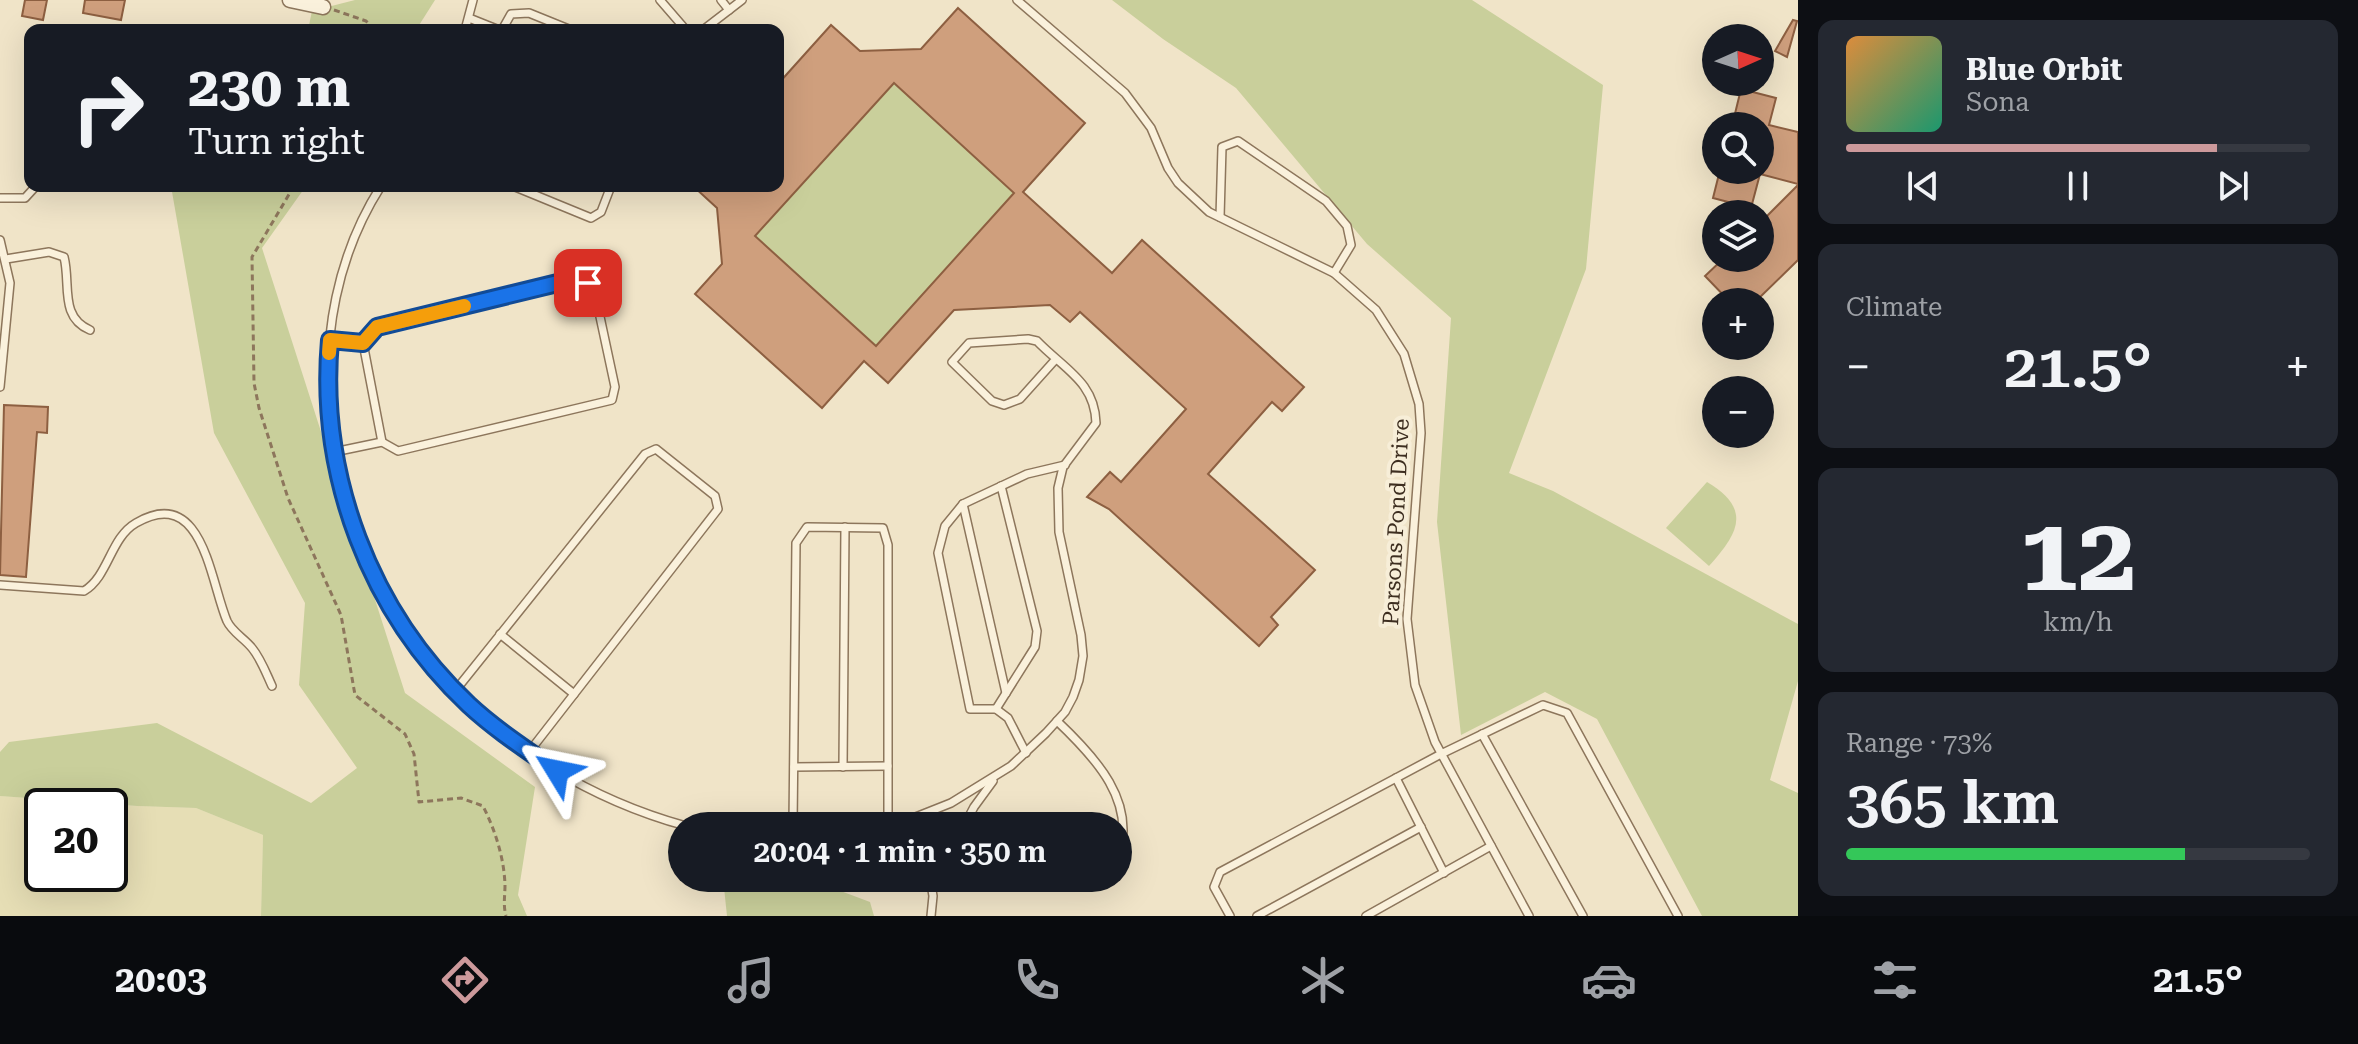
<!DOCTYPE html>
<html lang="en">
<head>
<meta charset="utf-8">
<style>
  :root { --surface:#171b24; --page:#242831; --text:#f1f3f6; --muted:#9ea1a6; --line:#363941; --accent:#cc999b }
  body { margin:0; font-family:"Roboto Serif",serif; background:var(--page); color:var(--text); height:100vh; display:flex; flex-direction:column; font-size:30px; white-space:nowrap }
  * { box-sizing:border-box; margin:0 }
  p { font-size:26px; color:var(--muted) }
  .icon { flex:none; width:44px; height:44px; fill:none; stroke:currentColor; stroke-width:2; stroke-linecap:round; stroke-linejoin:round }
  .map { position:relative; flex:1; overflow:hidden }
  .sheet { display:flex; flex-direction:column; gap:20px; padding:20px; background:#0d0f14; width:560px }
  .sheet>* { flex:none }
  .top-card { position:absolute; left:24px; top:24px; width:760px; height:168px; border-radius:16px; box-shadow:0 8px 32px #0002; background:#171b24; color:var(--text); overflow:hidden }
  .needle { width:52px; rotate:87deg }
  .buttons { position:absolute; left:1702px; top:24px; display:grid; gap:16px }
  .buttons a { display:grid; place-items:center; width:72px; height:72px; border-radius:50%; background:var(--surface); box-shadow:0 8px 32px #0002; font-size:40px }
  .speed { position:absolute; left:24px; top:788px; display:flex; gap:16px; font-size:40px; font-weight:700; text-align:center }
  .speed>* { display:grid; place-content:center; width:104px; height:104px; border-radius:50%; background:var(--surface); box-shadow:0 8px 32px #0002; line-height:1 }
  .speed .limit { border:4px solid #111; border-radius:12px; background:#fff; color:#111 }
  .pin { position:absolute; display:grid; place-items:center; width:68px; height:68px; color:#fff; margin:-34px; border-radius:16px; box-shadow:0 4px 12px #0006 }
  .me { position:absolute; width:88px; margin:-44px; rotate:305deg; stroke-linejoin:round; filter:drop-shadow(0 0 6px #0008) }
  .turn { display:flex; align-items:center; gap:28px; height:168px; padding:0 32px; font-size:36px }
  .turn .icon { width:104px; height:104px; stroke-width:2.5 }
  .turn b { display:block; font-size:56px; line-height:68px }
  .big { font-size:60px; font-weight:600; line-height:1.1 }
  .sheet .widget { flex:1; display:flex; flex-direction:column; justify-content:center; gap:12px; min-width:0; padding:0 28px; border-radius:16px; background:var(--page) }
  .sheet .dial { align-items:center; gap:0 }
  .dial b { font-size:104px; line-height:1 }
  .song { display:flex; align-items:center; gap:24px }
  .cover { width:96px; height:96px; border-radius:12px; background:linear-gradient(135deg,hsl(30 70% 55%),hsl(160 70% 35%)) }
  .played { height:8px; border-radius:4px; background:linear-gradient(90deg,var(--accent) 80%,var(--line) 80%) }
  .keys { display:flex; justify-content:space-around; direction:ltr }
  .heat { display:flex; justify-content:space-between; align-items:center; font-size:44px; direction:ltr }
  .charge { height:12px; border-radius:6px; background:linear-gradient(90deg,#34c759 73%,var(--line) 0) }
  .trip { position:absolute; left:668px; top:812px; width:464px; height:80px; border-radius:40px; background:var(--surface); box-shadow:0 8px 32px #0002; font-weight:600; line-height:80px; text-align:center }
  .dock { display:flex; height:128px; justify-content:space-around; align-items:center; background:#090b0e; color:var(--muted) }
  .dock .icon { width:56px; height:56px }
  .dock .active { color:var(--accent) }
  .dock b { font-size:36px; color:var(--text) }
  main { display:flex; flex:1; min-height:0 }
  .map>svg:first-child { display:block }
  .farmland { fill:#e6deb5; fill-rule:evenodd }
  .green { fill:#c9cf9b }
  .building { fill:#cf9f7d; stroke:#8d5f41; stroke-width:2; fill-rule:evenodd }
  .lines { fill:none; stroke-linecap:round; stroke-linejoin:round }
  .lane-casing { stroke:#8d765c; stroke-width:10 }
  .street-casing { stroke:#8d765c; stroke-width:17 }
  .path { stroke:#8d765c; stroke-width:3; stroke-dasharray:6 4; stroke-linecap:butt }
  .lane { stroke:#faf1dc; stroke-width:7 }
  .street { stroke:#faf1dc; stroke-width:14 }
  .route-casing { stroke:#114b97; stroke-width:20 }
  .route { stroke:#1a73e8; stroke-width:14 }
  .slow { stroke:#f59e0b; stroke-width:14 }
  .labels { text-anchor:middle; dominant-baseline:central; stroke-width:8; stroke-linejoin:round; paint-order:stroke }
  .street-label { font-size:22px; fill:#3d2e20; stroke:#f7eed8 }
</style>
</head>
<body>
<main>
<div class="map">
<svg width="1798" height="916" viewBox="0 0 1798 916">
  <rect width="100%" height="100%" fill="#f0e4c8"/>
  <!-- farmland -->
  <path class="farmland" d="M0 796 137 806 196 808 263 835 261 916H0ZM42 806H110V874H42Z"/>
  <!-- green -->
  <g class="green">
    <path d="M355 0H435L416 30H308L312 11Z"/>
    <path d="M1112 0H1472L1603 85 1586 269 1509 473 1553 491 1798 624V681L1770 780 1798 793V916H1702L1597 719 1545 692 1461 735 1437 522 1451 318 1367 244 1236 88 1163 39Z"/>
    <path d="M894 83 1014 193 876 346 755 236Z"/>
    <path d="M171 186H306L262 248 405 693 535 787 518 895 527 916H261L263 835 196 808 137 806 0 796V752L9 742 157 723 311 803 357 768 299 685 305 603 214 433Z"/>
    <path d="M1707 482C1752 509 1739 533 1709 566L1666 528Z"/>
    <path d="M723 878H806L870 902 874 916H727Z"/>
  </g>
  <!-- building -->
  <g class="building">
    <path d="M25 0H47L43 20 22 16Z"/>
    <path d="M85 0H125L121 20 83 13Z"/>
    <path d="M958 8 1085 123 1023 192 1112 273 1142 240 1304 387 1282 411 1272 402 1208 474 1315 570 1271 617 1278 625 1259 646 1109 509 1087 497 1110 472 1121 482 1186 409 1080 312 1070 322 1050 305 954 310 888 383 864 361 822 408 695 294 722 264 717 208 693 186H778V84L831 25 860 51 921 49ZM894 83 1014 193 876 346 755 236Z"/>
    <path d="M1793 20 1797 21 1787 57 1775 51Z"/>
    <path d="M1741 89 1776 98 1769 125 1798 132V184L1760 174 1751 208 1713 198 1720 170H1760V126H1732Z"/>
    <path d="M1798 185V260L1755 302H1730L1705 276 1724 258H1760V223Z"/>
    <path d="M4 405 48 407 47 433 37 432 26 577 0 575Z"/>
  </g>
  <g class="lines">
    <!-- lane casing -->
    <g class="lane-casing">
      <g id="lane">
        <path d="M660 0 686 30"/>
        <path d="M721 0 729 10"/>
        <path d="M1017 0 1125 93 1151 128 1168 168 1178 183 1209 212 1334 273 1376 310 1404 354 1419 404 1421 433 1407 619 1415 685 1435 742 1529 916"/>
        <path d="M469 18 499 30"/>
        <path d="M465 30 473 0"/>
        <path d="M502 30 511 14 529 13 571 30"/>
        <path d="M703 30 742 0"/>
        <path d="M381 186C337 255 322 337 330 418 350 619 494 773 686 826"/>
        <path d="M513 186 591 218 601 212 611 186"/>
        <path d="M0 198H25L36 186"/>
        <path d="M1220 217 1222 147 1238 141 1326 201 1347 226 1351 245 1334 273"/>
        <path d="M0 240 10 283 0 387"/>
        <path d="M6 259 49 252 64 257C71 284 59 317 90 330"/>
        <path d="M330 340 363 343"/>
        <path d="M363 343 382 442"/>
        <path d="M334 452 382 442 398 451 612 400 615 387 596 298 588 283 574 279 377 327 363 343"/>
        <path d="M963 504 1006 693"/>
        <path d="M0 585 84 591C109 576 110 538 136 523 203 484 210 581 227 621 232 632 244 638 252 648 261 659 266 673 272 686"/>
        <path d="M500 634 574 694"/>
        <path d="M455 691 645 454 656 449 715 496 718 509 529 752"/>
        <path d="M996 709 1035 647 1037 631 1001 486"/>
        <path d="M1057 721C1095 757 1138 802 1118 858"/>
        <path d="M1482 734 1583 916"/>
        <path d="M1026 753 1008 718 996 709H970L938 553 945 526 963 504 1027 474 1065 465"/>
        <path d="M794 767 888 766"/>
        <path d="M843 767 845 527"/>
        <path d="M1396 778 1444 873"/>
        <path d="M793 826 796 543 807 527 883 528 888 545V826"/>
        <path d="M893 826 951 803 1011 766 1046 733 1065 712 1073 697 1079 680 1083 656 1081 635 1059 532 1058 488 1063 467 1096 423C1095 382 1064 369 1037 341L1028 339 969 343 952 362 992 401 1004 405 1020 399 1055 360"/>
        <path d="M964 826 974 807 993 781"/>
        <path d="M930 878 933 896 931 916"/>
        <path d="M1230 916 1214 887 1220 872 1441 754 1543 705 1567 713 1678 916"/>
        <path d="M1257 916 1421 827"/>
        <path d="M1366 916 1491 846"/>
      </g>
    </g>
    <!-- street casing -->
    <g class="street-casing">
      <path id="street" d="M290 0 323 7"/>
    </g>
    <!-- path -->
    <g class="path">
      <path d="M334 10 366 21 374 30"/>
      <path d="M294 186 252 257 254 383 259 408 288 498 341 615 355 695 405 734 414 754 419 802 461 798 483 806C495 830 504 857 505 885 505 896 503 905 506 916"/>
    </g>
    <!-- lane -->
    <use href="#lane" class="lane"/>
    <!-- street -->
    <use href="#street" class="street"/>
  </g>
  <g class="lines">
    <!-- route casing -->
    <g class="route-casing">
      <path id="route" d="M557 771C527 750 496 730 469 705 370 612 318 475 330 340L363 343 377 327 574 279 588 283"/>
    </g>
    <!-- route -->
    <use href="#route" class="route"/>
    <!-- slow -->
    <path class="slow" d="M329 353 330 340 363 343 377 327 464 306"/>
  </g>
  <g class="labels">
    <!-- street labels -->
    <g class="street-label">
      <text transform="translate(1396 522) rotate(-87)">Parsons Pond Drive</text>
    </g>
  </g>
</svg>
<div class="buttons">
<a><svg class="needle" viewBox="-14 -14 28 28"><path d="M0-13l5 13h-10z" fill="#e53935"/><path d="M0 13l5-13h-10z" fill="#9ea1a6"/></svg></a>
<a><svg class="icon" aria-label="search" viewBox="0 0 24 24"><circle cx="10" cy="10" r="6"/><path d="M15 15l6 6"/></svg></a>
<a><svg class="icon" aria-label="layers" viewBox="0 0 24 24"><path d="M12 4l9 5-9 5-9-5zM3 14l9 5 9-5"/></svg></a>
<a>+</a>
<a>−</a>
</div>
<div class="speed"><div class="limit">20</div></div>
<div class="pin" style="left:588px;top:283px;background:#d93025"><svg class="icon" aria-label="arrive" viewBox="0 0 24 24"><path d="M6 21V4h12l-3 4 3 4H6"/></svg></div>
<svg class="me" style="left:557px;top:771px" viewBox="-20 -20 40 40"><path d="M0-17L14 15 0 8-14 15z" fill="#1a73e8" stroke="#fff" stroke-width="4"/></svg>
<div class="trip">20:04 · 1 min · 350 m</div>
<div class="top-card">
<div class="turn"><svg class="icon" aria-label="right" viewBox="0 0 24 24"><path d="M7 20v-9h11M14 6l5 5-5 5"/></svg><div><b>230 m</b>Turn right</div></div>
</div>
</div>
<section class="sheet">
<div class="widget">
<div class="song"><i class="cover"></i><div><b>Blue Orbit</b><p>Sona</p></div></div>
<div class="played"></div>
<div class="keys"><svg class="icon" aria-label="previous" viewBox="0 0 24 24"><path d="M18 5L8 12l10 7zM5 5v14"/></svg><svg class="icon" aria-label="pause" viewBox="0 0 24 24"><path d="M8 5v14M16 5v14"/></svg><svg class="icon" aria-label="next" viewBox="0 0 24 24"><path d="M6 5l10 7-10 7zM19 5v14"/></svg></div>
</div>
<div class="widget"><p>Climate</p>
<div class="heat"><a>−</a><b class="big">21.5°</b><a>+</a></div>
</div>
<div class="widget dial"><b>12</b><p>km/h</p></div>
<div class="widget"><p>Range · 73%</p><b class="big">365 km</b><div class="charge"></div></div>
</section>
</main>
<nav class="dock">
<b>20:03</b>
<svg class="icon active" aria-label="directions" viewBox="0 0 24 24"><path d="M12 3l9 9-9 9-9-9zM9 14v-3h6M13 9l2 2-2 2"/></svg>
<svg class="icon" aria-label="music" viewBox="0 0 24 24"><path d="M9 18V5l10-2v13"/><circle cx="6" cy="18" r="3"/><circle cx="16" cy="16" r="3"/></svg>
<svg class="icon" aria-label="phone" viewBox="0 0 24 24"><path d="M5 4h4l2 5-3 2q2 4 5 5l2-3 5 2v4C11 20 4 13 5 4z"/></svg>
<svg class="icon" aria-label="climate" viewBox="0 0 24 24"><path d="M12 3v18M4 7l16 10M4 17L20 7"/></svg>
<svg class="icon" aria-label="car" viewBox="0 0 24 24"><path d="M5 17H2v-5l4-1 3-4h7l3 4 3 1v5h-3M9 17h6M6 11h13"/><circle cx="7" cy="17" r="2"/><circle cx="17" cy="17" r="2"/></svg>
<svg class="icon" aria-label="filters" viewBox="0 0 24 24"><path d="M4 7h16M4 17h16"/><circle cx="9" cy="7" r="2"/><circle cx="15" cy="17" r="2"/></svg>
<b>21.5°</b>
</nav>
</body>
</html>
